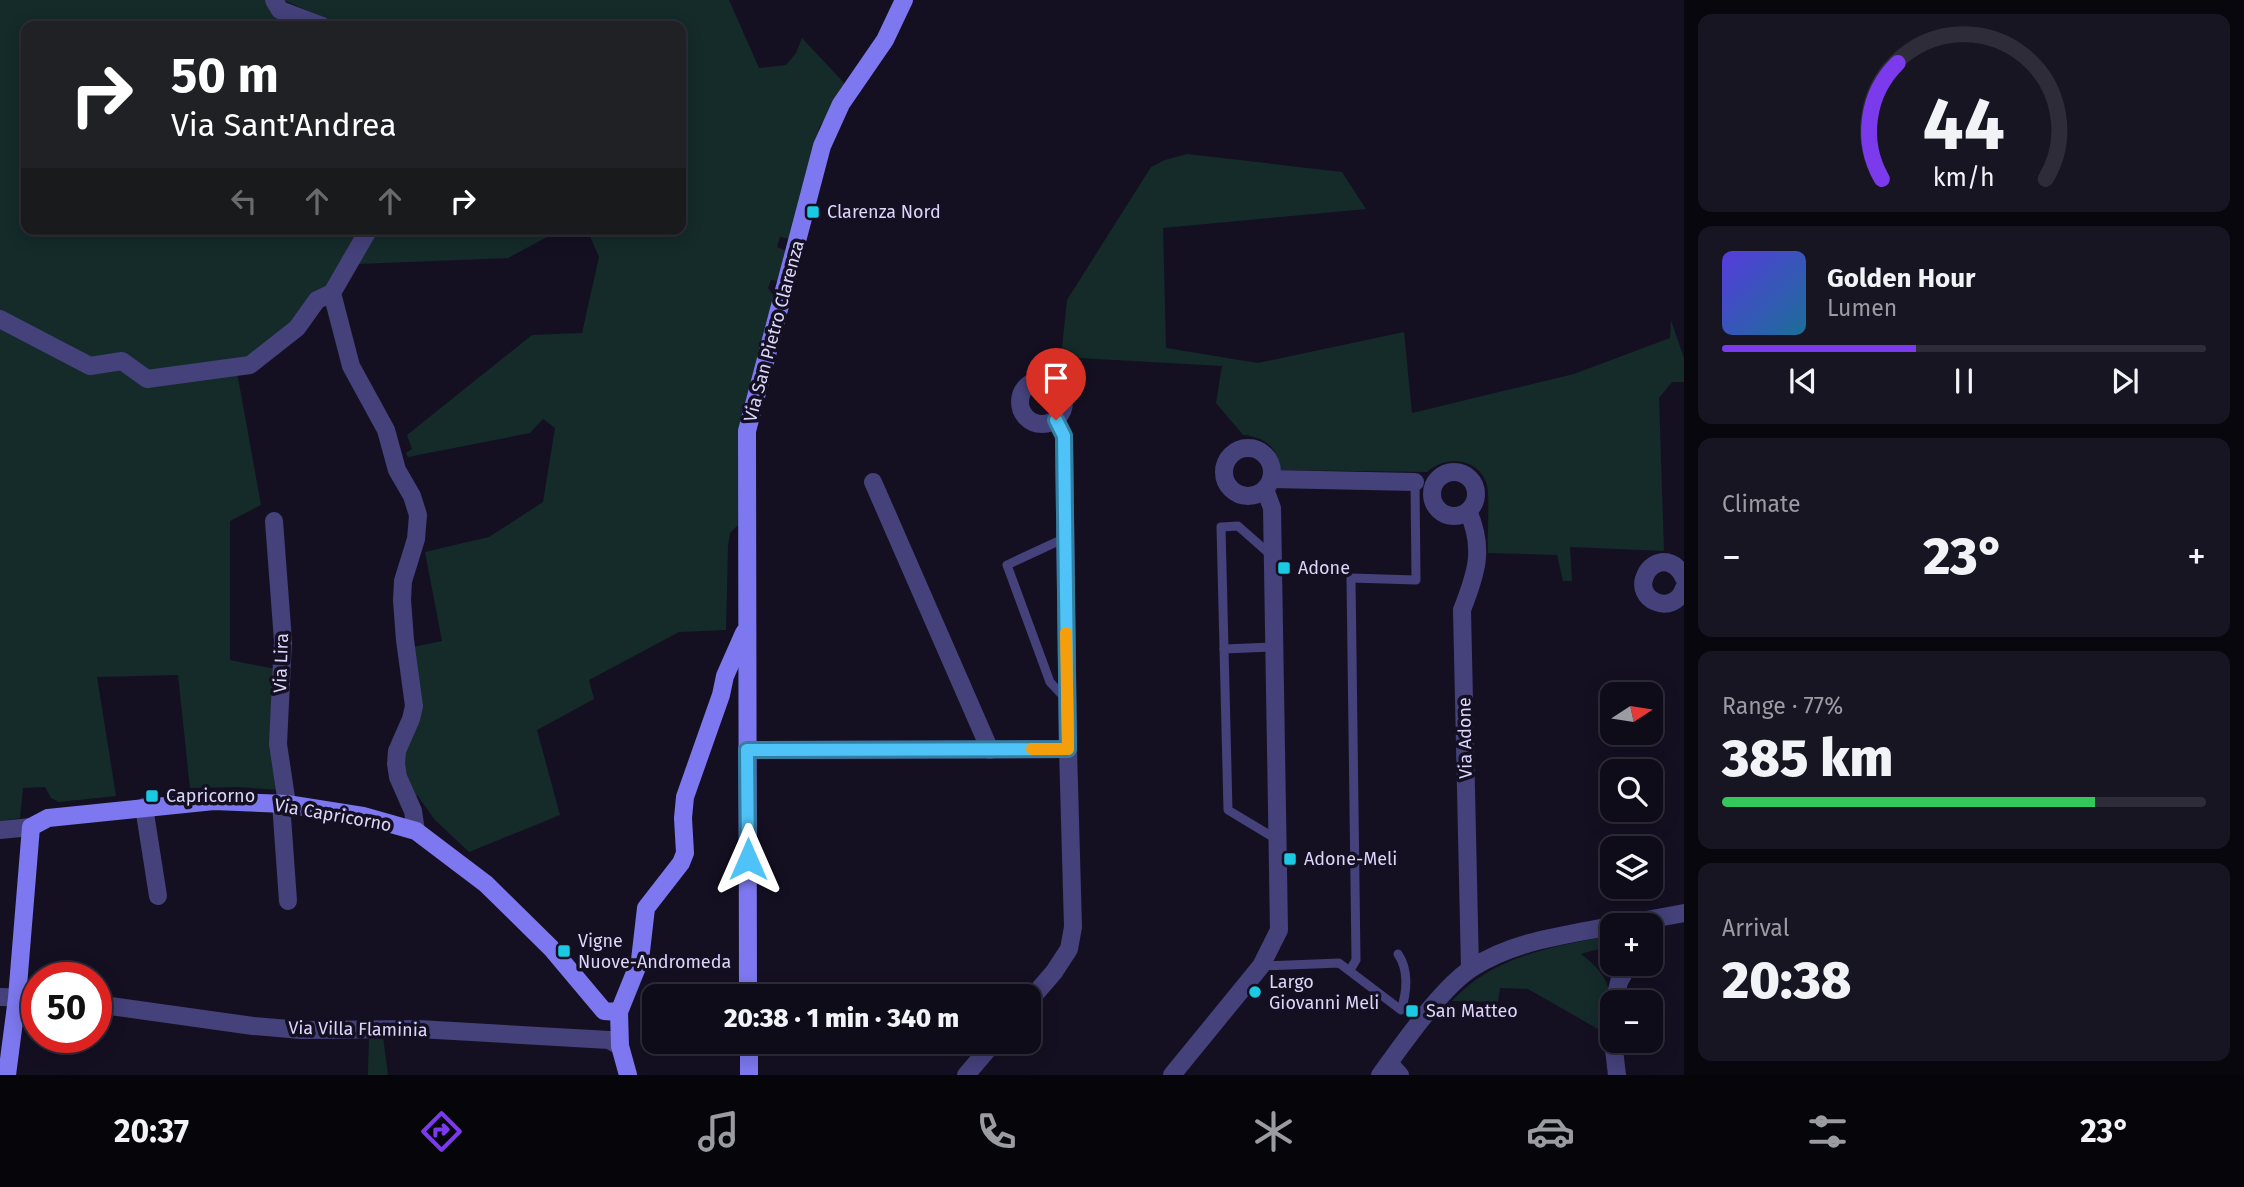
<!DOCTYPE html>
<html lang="en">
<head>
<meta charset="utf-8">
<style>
  :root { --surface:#0f0c1a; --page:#181523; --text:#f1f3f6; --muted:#9b9ba2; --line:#2f2c39; --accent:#7c3aed }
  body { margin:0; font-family:"Fira Sans",sans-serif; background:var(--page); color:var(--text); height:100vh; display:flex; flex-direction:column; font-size:26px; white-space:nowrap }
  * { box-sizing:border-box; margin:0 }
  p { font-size:23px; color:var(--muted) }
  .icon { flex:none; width:38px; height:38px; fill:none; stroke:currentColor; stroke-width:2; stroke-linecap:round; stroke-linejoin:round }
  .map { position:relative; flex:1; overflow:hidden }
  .drawer { display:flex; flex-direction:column; gap:14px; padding:14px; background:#08070e; width:560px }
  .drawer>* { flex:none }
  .guide { position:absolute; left:21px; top:21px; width:665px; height:214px; border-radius:14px; box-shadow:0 4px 18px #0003,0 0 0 2px var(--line); background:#202124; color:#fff; overflow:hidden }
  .needle { width:46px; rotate:78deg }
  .buttons { position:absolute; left:1600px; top:682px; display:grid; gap:14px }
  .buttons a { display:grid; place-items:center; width:63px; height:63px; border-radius:14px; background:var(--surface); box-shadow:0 4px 18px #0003,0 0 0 2px var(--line); font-size:35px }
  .speed { position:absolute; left:21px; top:962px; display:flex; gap:14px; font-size:35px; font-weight:700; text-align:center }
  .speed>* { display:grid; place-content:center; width:91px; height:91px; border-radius:50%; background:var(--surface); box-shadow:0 4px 18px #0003,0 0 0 2px var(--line); line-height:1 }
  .speed .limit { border:10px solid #d22; background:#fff; color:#111 }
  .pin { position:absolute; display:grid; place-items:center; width:60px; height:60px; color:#fff; margin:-72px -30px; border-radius:50% 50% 50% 0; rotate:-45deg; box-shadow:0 0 7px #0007 }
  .pin .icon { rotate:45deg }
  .me { position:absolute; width:77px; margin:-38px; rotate:0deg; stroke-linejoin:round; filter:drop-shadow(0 0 5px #0008) }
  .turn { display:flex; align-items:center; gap:24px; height:147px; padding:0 35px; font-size:32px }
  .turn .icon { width:91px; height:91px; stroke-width:2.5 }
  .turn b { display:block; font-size:49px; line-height:60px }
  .lanes { display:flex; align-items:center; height:66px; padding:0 35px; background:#0003; justify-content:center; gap:35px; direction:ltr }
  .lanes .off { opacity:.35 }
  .big { font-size:52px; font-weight:800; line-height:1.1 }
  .drawer .tile { flex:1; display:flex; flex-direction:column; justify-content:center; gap:10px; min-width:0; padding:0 24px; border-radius:14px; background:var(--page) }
  .drawer .dial { align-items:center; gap:0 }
  .dial svg { height:182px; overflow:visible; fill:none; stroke:var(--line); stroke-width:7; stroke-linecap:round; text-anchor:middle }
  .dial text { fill:var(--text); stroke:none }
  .song { display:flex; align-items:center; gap:21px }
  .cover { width:84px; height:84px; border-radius:10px; background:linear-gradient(135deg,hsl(250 70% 55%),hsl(200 70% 35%)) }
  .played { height:7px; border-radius:4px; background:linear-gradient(90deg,var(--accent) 40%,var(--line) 40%) }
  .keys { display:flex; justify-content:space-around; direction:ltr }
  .heat { display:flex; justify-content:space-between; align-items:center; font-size:38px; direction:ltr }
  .charge { height:10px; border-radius:5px; background:linear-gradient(90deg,#34c759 77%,var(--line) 0) }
  .trip { position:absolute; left:642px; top:984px; width:399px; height:70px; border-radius:14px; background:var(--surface); box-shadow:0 4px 18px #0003,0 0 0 2px var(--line); font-weight:800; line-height:70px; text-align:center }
  .tabs { display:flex; height:112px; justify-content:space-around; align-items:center; background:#06050a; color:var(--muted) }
  .tabs .icon { width:49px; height:49px }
  .tabs .active { color:var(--accent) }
  .tabs b { font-size:32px; color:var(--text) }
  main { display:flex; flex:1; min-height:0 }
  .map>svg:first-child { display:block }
  .green { fill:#142b2a }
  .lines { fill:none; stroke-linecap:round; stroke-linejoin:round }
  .service { stroke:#44417b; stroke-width:9 }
  .minor { stroke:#44417b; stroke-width:18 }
  .tertiary { stroke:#44417b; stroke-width:18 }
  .secondary { stroke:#7d78ef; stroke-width:18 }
  .route-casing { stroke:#337fa1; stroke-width:18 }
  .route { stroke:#4fc3f7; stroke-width:12 }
  .slow { stroke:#f59e0b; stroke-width:12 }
  .poi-dot { fill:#1acae2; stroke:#141022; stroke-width:2.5 }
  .labels { text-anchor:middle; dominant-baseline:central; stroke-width:7; stroke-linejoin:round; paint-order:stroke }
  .poi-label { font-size:18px; fill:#dbd6fa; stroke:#141022; text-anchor:start }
  .street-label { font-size:18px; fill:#dbd6fa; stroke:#141022 }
</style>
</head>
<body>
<main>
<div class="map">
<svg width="1684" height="1075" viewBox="0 0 1684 1075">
  <rect width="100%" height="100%" fill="#141022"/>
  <!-- green -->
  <g class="green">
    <path d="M0 0H270L305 26H26V229H364L329 286 314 291 294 323 237 372 261 505 230 521V660L275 669 280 790 237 787 190 788 178 675 97 677 116 796 59 802 51 798 45 787 23 788 20 818 0 821Z"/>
    <path d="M283 0H729L759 68 786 65 796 53 802 38 845 84 819 128 790 239 780 237 777 247 786 251 778 281 771 280 768 288 774 296 738 433V525L730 533 728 546 726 630 679 632 589 680 594 699 537 730 560 815 469 852 434 819 418 796 413 795 401 760 413 647 442 641 425 552 489 537 543 502 555 428 543 419 530 433 408 457 406 453 412 449 407 435 532 335 582 333 599 257 587 229H681V26H344Z"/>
    <path d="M1187 154 1342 172 1366 209 1163 228 1166 348 1258 363 1404 332 1412 413 1574 374 1670 338 1671 320 1684 358V382H1672L1659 398 1664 551 1570 547 1572 581H1563L1557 555 1488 553C1487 537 1490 498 1487 485 1479 457 1445 455 1427 472L1281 470C1277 448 1266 437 1243 435L1216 403 1222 366 1061 357 1067 300 1151 167 1165 160Z"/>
    <path d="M376 229H562L508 258 358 264Z"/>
    <path d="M1612 935V957L1602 948 1581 954C1608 974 1621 998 1598 1029L1528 989 1500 988 1498 1002 1452 1001C1495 954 1552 948 1612 935Z"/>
    <path d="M369 1034 383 1037 388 1075H368Z"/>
  </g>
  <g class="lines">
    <!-- service -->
    <g class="service">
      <path d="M1065 538 1007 565 1050 682 1065 698"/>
      <path d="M1273 557 1238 526 1221 527 1228 810 1278 840"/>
      <path d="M1224 649 1275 647"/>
      <path d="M1262 966 1339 963 1401 1010C1407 992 1409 970 1398 954"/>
      <path d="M1350 970 1356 960 1351 578 1416 580 1415 482"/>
    </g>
    <!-- minor -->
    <g class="minor">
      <path d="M274 0 280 10 322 26"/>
      <path d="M369 229 332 293 351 366 386 430 397 470 412 496 418 515 416 539 403 581 402 600 405 640 414 706 411 719 397 751 396 764 398 777 413 811 416 831"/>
      <path d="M0 319 90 366 122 361 147 379 250 365 297 328 317 300 332 293"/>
      <circle cx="1042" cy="402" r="22"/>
      <circle cx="1248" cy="472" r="24"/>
      <circle cx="1454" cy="494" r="22"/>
      <path d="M1271 479 1415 482"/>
      <path d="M873 482 990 750"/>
      <path d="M1468 511C1485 549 1476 574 1462 610L1470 969"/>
      <path d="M274 521 283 641 278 744 287 804"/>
      <path d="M1684 578C1680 569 1674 562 1663 562 1656 563 1649 567 1646 574 1632 600 1674 618 1684 588"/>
      <path d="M747 750 1068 749"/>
      <path d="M281 803 288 901"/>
      <path d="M144 807 158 896"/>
      <path d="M0 830 31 827"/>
      <path d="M0 997 37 998"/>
      <path d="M1029 1001 1054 972 1069 949 1073 927 1068 749 1064 436 1056 420"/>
      <path d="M1614 1003 1619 982 1629 964"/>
      <path d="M96 1004 253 1026 301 1030 419 1029 609 1040 620 1046"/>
      <path d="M1613 1041 1617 1075"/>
      <path d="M1389 1063 1400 1075"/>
      <path d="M966 1075 995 1041"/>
      <path d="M1172 1075 1261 966 1279 930 1272 508 1265 489"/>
    </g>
    <!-- tertiary -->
    <g class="tertiary">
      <path d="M1614 926 1684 913"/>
      <path d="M1380 1075C1403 1044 1441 988 1472 968 1513 941 1565 935 1612 926"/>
    </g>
    <!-- secondary -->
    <g class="secondary">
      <path d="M748 996 747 431 822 146 841 104 885 40 904 0"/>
      <path d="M749 1041V1075"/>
      <path d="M7 1075 17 998 31 827 48 818 214 801 287 804 363 816 416 831 486 884 551 948 604 1011 619 1012"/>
      <path d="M628 1075 620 1046 619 1012 640 960 646 908 681 863 685 853 683 818 685 797 721 695 725 676 744 633"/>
    </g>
  </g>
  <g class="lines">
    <!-- route casing -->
    <g class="route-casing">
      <path id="route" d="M748 859 747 750 1068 749 1064 436 1056 420"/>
    </g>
    <!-- route -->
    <use href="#route" class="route"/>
    <!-- slow -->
    <path class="slow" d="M1032 749H1068L1066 633"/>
  </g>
  <!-- markers -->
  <g class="poi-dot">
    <rect x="806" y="205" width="14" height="14" rx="3.5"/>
    <rect x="1277" y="561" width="14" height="14" rx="3.5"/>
    <rect x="145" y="789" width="14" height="14" rx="3.5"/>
    <rect x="1283" y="852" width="14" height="14" rx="3.5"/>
    <rect x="557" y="944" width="14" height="14" rx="3.5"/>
    <circle cx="1255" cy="992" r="7"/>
    <rect x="1405" y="1004" width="14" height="14" rx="3.5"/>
  </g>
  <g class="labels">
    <!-- poi labels -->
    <g class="poi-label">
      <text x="827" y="212">Clarenza Nord</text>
      <text x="1298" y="568">Adone</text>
      <text x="166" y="796">Capricorno</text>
      <text x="1304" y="859">Adone-Meli</text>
      <text x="578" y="941">Vigne<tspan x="578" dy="21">Nuove-Andromeda</tspan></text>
      <text x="1269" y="982">Largo<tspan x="1269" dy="21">Giovanni Meli</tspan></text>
      <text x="1426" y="1011">San Matteo</text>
    </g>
    <!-- street labels -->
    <g class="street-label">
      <text transform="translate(774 331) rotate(-75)">Via San Pietro Clarenza</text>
      <text transform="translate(281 663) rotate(-88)">Via Lira</text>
      <text transform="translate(1465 738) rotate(-91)">Via Adone</text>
      <text transform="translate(333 815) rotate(10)">Via Capricorno</text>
      <text transform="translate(358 1029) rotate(1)">Via Villa Flaminia</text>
    </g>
  </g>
</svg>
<div class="buttons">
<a><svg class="needle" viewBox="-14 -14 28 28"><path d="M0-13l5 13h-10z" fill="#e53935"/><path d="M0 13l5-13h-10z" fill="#9b9ba2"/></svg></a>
<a><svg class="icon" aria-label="search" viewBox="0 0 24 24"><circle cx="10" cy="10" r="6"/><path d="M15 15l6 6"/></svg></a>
<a><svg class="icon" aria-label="layers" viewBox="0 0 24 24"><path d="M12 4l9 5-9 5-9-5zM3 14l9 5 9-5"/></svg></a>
<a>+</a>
<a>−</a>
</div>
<div class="speed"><div class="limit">50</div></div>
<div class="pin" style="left:1056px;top:420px;background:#d93025"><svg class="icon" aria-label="arrive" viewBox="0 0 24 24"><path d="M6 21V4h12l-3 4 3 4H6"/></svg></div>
<svg class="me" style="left:748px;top:859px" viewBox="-20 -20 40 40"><path d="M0-17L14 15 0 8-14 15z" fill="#4fc3f7" stroke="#fff" stroke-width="4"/></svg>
<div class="trip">20:38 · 1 min · 340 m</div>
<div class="guide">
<div class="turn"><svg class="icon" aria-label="right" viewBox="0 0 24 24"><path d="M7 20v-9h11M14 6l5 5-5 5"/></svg><div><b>50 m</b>Via Sant'Andrea</div></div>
<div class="lanes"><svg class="icon off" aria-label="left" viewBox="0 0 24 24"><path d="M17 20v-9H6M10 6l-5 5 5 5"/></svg><svg class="icon off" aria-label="ahead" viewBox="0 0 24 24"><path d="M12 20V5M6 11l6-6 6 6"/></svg><svg class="icon off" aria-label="ahead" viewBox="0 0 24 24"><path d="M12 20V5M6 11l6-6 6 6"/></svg><svg class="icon" aria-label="right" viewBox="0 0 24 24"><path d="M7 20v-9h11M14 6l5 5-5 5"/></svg></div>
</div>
</div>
<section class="drawer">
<div class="tile dial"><svg viewBox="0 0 100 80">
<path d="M14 69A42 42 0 1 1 86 69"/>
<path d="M14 69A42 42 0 0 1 21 18" stroke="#7c3aed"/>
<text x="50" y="56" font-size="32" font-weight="700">44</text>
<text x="50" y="72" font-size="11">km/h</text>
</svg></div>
<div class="tile">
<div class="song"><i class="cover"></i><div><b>Golden Hour</b><p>Lumen</p></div></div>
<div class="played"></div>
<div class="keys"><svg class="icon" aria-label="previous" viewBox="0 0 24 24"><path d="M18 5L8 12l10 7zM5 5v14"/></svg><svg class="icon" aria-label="pause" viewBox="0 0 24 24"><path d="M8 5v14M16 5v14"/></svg><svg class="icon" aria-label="next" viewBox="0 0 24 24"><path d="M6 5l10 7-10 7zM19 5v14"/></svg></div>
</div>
<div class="tile"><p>Climate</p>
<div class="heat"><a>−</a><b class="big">23°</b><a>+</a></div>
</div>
<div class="tile"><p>Range · 77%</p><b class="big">385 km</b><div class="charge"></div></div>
<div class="tile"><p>Arrival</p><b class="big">20:38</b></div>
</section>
</main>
<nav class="tabs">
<b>20:37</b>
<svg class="icon active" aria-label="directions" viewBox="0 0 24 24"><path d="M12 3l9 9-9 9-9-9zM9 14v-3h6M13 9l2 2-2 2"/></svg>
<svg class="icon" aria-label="music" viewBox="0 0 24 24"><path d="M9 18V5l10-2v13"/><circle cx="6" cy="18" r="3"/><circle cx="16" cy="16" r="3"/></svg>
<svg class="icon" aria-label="phone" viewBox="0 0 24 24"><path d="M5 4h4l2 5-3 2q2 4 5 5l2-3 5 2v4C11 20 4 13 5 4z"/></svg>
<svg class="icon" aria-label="climate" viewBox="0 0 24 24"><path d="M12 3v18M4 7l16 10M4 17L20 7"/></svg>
<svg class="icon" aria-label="car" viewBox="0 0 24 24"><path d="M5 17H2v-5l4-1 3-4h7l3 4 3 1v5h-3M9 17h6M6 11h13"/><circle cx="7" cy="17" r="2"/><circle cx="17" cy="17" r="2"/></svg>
<svg class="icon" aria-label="filters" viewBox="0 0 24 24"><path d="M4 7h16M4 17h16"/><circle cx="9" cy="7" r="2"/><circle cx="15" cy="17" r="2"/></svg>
<b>23°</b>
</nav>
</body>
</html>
